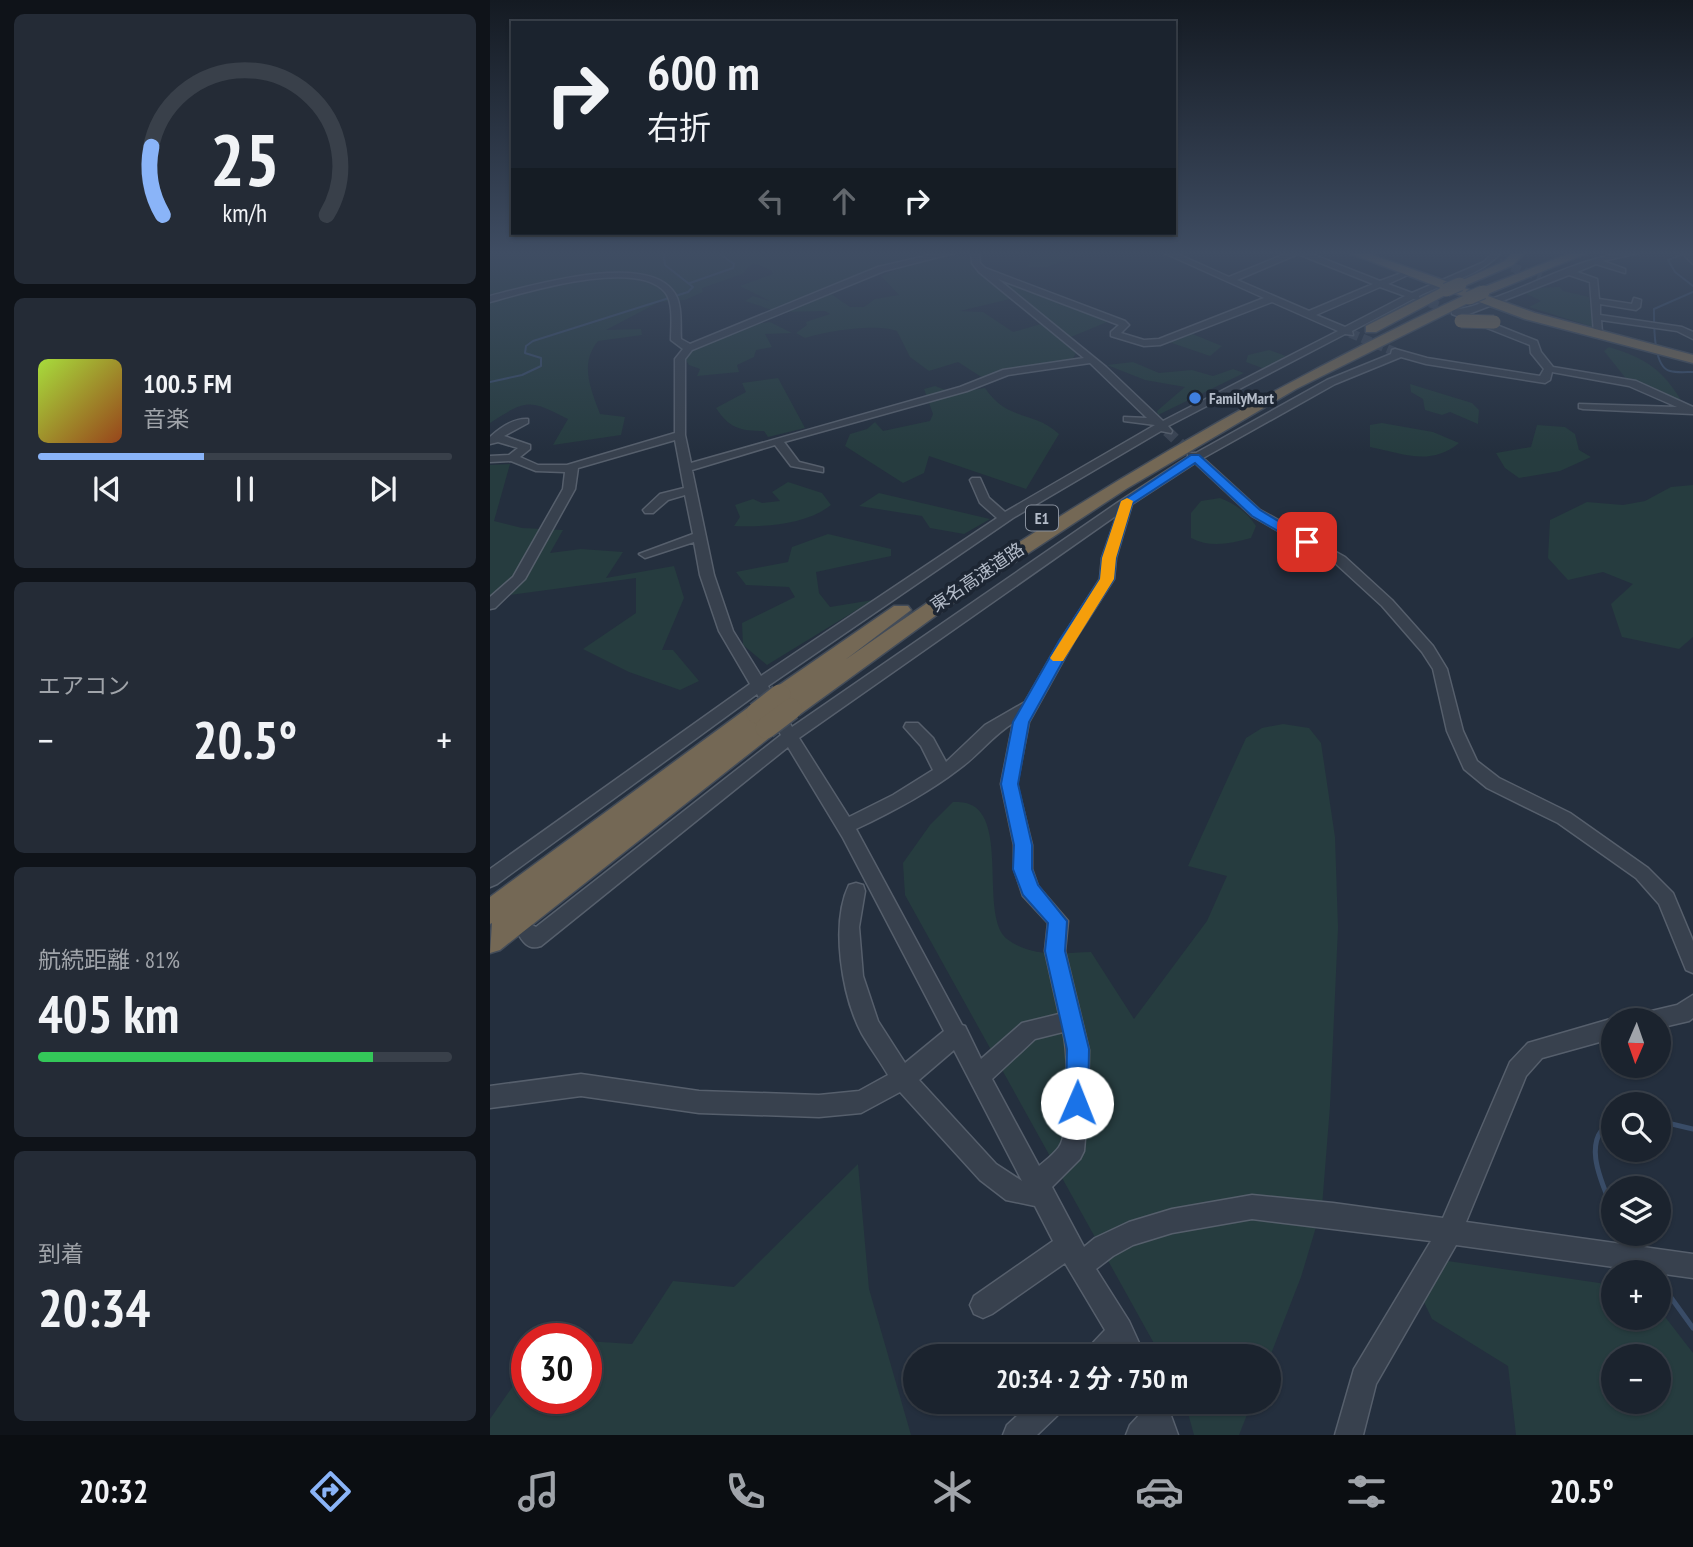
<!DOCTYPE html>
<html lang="ja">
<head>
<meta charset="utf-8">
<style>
  :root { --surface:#1b232e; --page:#242b36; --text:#f1f3f6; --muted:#a0a4aa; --line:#39404a; --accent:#8ab4f8 }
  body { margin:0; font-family:"PT Sans Narrow","Noto Sans JP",sans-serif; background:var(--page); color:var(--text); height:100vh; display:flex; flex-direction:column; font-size:26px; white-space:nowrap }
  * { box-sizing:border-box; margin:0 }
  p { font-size:23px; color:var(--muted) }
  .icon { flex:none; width:38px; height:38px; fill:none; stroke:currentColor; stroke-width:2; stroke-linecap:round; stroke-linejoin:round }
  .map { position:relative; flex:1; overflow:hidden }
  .details { display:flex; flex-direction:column; gap:14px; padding:14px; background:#0f1319; width:490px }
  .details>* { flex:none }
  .guide { position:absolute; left:21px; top:21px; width:665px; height:214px; border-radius:0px; box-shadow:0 2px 5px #0004,0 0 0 2px var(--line); background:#1b232e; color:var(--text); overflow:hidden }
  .needle { width:46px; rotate:182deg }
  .fabs { position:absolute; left:1111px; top:1008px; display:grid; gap:14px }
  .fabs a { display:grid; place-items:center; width:70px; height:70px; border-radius:50%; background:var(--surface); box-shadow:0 2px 5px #0004,0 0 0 2px var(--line); font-size:35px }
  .speed { position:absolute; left:21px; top:1323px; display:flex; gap:14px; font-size:35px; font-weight:700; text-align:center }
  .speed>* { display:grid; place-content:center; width:91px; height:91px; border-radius:50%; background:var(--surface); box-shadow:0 2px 5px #0004,0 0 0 2px var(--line); line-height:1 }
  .speed .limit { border:10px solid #d22; background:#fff; color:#111 }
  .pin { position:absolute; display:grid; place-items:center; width:60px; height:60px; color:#fff; margin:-30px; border-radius:14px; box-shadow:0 4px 10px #0006 }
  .me { position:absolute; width:77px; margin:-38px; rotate:1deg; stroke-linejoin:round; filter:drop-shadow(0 0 5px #0008) }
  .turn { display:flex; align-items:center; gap:24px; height:147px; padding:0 21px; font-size:32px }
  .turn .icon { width:91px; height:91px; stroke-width:2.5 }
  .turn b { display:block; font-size:49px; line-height:60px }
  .lanes { display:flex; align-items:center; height:66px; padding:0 21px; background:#0003; justify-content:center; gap:35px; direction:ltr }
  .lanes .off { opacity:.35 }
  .big { font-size:52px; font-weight:700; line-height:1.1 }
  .details .widget { flex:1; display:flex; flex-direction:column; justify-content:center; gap:10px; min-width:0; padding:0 24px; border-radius:10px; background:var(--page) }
  .details .dial { align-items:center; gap:0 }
  .dial svg { height:182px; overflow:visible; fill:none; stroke:var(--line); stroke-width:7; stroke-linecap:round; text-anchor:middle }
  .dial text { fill:var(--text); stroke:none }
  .song { display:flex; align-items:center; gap:21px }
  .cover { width:84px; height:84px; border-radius:10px; background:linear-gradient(135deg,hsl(80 70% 55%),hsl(20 70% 35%)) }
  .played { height:7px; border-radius:4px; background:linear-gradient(90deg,var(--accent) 40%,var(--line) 40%) }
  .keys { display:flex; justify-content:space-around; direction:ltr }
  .heat { display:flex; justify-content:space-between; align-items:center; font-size:38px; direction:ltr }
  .charge { height:10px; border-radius:5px; background:linear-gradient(90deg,#34c759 81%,var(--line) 0) }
  .trip { position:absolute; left:413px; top:1344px; width:378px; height:70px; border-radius:35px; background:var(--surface); box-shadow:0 2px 5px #0004,0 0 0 2px var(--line); font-weight:700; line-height:70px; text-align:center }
  .tabs { display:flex; height:112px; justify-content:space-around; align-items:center; background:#0b0e12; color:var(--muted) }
  .tabs .icon { width:49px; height:49px }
  .tabs .active { color:var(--accent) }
  .tabs b { font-size:32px; color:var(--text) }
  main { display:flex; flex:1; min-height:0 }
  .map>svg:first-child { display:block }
  .green { fill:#263c3f; fill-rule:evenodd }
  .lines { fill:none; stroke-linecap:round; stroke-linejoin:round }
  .stream-far1 { stroke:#394c67; stroke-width:2 }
  .stream { stroke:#394c67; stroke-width:5 }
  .minor-tunnel-far1 { stroke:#3a4453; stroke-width:9; stroke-dasharray:9 4.5; stroke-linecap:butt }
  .minor-tunnel { stroke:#3a4453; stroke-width:11; stroke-dasharray:11 6; stroke-linecap:butt }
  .minor-casing { stroke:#565f6c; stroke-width:3 }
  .highway-casing { stroke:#434c59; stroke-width:3 }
  .minor { fill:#38414e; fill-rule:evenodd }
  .highway { fill:#746855; fill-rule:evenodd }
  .highway-bridge-far1-casing { stroke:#434c59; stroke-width:15; stroke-linecap:butt }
  .highway-bridge-casing { stroke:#434c59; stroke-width:24; stroke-linecap:butt }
  .highway-bridge-far1 { stroke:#746855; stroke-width:13 }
  .highway-bridge { stroke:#746855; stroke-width:21 }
  .route { fill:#1a73e8; stroke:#114b97; stroke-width:2 }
  .slow { fill:#f59e0b }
  .shop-dot { fill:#3f7fe0; stroke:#1d2633; stroke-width:2.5 }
  .labels { text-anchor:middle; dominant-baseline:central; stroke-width:7; stroke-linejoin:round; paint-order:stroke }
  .far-poi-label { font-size:16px; font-weight:bold; fill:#b4bcc9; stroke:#1d2633; text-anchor:start }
  .shield { fill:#1d2633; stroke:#878f9c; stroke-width:2 }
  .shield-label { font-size:16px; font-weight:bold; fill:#b4bcc9 }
  .street-label { font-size:18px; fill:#b4bcc9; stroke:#1d2633 }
</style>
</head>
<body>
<main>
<section class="details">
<div class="widget dial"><svg viewBox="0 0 100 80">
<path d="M14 69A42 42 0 1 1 86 69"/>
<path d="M14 69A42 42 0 0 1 9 39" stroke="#8ab4f8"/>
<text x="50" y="56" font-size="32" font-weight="700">25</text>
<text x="50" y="72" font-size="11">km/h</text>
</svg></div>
<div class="widget">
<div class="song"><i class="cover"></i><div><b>100.5 FM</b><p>音楽</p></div></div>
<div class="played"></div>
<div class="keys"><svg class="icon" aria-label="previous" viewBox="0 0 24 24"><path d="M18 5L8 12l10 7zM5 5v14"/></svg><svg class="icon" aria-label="pause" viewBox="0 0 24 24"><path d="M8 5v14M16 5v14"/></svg><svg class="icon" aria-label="next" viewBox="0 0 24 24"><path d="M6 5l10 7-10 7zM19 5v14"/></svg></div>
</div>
<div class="widget"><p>エアコン</p>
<div class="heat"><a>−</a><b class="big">20.5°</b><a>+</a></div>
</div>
<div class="widget"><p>航続距離 · 81%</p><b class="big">405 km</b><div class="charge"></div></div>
<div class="widget"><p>到着</p><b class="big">20:34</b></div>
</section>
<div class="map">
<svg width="1203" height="1435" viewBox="0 0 1203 1435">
  <rect width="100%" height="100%" fill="#242f3e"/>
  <!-- green -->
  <g class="green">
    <path d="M0 251H451L390 266 337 291 360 307H374L385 299 409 295 391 276C418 264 447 256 477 257L491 273 537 287 622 320 576 339 520 299 470 311 493 312 523 332 551 324 586 353 581 362 542 372 521 369 493 378 468 362 439 371 420 357 407 331C387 323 336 331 315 338L306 333 317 325 316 322 340 314 335 311 288 312 255 301 263 296 280 301 250 286 283 274 281 270 263 263 252 274 212 288 213 292 195 300 169 302 116 330 151 329 152 335 108 341C89 364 101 389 110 414L135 417 131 435 63 445 78 419C39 399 37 399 0 423Z"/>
    <path d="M548 251H589L591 255 557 267H538L541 257Z"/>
    <path d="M1070 287 1073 291 1099 297 1103 327 1039 307 1051 301 1031 291 1040 288Z"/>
    <path d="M280 322 302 333 275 334 282 347 266 350 264 357 247 365 249 372 207 376 210 369 199 365 195 359C204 340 259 324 280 322Z"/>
    <path d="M700 333 732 346 720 356 679 342Z"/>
    <path d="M1119 347C1158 359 1173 370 1194 405L1138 381 1114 351Z"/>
    <path d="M779 350 796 356 775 369 756 362 758 355Z"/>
    <path d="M643 362 669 373 702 370 723 376 743 369 754 373 668 415 667 411 695 387 655 380 617 365Z"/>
    <path d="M288 378 315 428 278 437 274 431C250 431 239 428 226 408L256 392 252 383Z"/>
    <path d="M920 384 982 403 989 410 988 424 960 412 952 415 935 410 933 399 921 392Z"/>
    <path d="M445 386 463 393 495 388C518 422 543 410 569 434L536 489 439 456 434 473 413 483 355 446 360 434 377 429 385 422 393 431 440 421 443 414 434 389Z"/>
    <path d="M892 423 943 432 969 443C940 467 912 453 880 447V425Z"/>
    <path d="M1047 425 1075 427 1085 434 1089 450 1101 457 1070 471 1029 478 1015 468 1006 453 1041 447Z"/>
    <path d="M20 464 4 521 32 528 73 530 60 553 91 549 133 552 116 578 184 566 194 598 172 650H183L209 681 190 690 139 672 93 649 146 613V578L12 596 0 610V465Z"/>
    <path d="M298 482 332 493 341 505C316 525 275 527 244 526L250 517 245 505 263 499 272 503 290 501 282 492Z"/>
    <path d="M1203 485V637L1189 649 1132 637 1121 604 1143 584 1113 572 1078 580 1058 558 1060 520 1097 502 1133 505 1155 501 1181 487Z"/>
    <path d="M389 493 500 519 474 534 440 528 432 516 369 506Z"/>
    <path d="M730 498C745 504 757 512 766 526L761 538C740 544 720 548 701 538V513L711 501Z"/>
    <path d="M338 534 401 549V556L326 572 329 593 340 607 383 600 277 665 253 645 252 623 305 597 299 587 256 585 246 572 298 562 302 547Z"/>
    <path d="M793 724 819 728 831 743 845 837 848 928 840 1106 832 1207 811 1277 779 1359V1356H671L415 895 413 863 440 825 463 802C467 802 474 802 479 804 519 818 489 917 517 939 542 958 573 953 601 952L644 1019 717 921 737 876 698 866 756 738 772 728Z"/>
    <path d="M368 1164 379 1289 421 1435H0V1419L37 1366V1398H96V1341L142 1344 183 1281 244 1287Z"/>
    <path d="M944 1259 1123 1285 1124 1318H1169V1309L1203 1353V1435H1026L1018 1366 942 1319 931 1296ZM1124 1356H1169V1402H1124Z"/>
    <path d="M695 1402H762L749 1435H704Z"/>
  </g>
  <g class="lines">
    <!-- stream-far1 -->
    <g class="stream-far1">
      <path d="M1199 252 1178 260 1185 272 1203 286"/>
      <path d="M200 283 243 268 244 264 226 251"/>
      <path d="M1203 292 1164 309C1164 324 1163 367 1180 371 1187 373 1196 372 1203 372"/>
      <path d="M0 382 32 375 51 366V358L35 353 36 346 43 341 198 292 203 287 175 265 173 251"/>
    </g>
    <!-- stream -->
    <g class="stream">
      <path d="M1124 1121C1088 1137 1113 1186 1124 1212"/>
      <path d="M1169 1121 1203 1129"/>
      <path d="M1136 1234 1147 1249"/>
      <path d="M1169 1281 1203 1328"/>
    </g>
    <!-- minor-tunnel-far1 -->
    <g class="minor-tunnel-far1">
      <path d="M1009 263 1051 277"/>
      <path d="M927 298 965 312"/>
      <path d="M860 333 905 352"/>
    </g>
    <!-- minor-tunnel -->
    <path class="minor-tunnel" d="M677 431 702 455"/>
    <!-- minor casing -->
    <g class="minor-casing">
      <g id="minor">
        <path d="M457 251H472L394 271 202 350 195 359V435L201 463 470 387 513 370 594 358 489 272 482 263 481 251H489L490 263 495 268 635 321 639 325 631 333 654 340 669 339 774 298 670 251H681L739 277 802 251H814L890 281 920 270V274L898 284 922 293 994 262 1004 251H1012C993 275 957 282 929 296L930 300 923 299 862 331 863 335 855 334 682 424 678 426 682 431 681 433 671 431 523 518 278 686 302 727 627 503 698 457V453H706L837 380 901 354 902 350 905 349 937 358 1050 376 1054 369 1041 353 1040 345 962 314V310C979 309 996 301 1012 295 1059 277 1106 251 1157 251L1113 261 1135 269V273L1106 264 1087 272 1107 279 1109 299 1142 304 1144 298 1151 300 1150 307 1146 310 1110 304V315L1192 327 1203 332V339L1187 331 1111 320 1112 332 1104 334 1100 282 1079 275 979 314 1047 341 1051 352 1063 367 1146 381 1203 407V414L1093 409 1089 408V404L1187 407 1139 386 1062 372 1060 380 1055 383 936 364 911 357 845 384 713 458 770 510 855 557 902 600 943 646 957 669 973 731 987 761 1009 778 1080 813 1158 868 1183 893 1203 941V973L1196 970 1169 904 1146 878 1068 823 997 788 974 769 957 731 943 669 932 652 892 606 845 563 762 516 705 463 642 504 626 558 624 579 584 641 539 722 527 784 542 845V869L548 886 578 921 575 951 599 1050 598 1103 594 1151 590 1159 562 1187 594 1247 605 1238 639 1222 682 1209 762 1195 843 1203 953 1218 1020 1062 1038 1043 1124 1018 1129 1020H1124V1038L1052 1058 1036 1076 976 1222 1203 1254V1278L966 1245 886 1384 873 1435H845L864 1369 941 1241 762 1219 682 1233 643 1245 623 1256 606 1269 639 1321 655 1356H595L599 1347 615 1330 575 1263 502 1314 493 1318 484 1314 480 1305 484 1296 563 1241 545 1206 516 1200 490 1180 410 1092 371 1113 329 1117 209 1113 91 1096 0 1108V1086L91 1074 209 1091 329 1095 369 1091 398 1075C390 1061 380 1048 372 1034 352 997 340 924 359 885L366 883 373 885 375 891 369 927 373 976 388 1021 415 1063 454 1031 353 838 298 747 51 946C38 951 32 941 26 930L29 924 36 922 46 927 291 735 267 694 7 884 0 887V869L260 684 229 631 210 575 204 542 155 558 149 554 203 534 195 495 178 500 163 513H155L153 510 170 494 194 488 185 440 88 468 85 489 35 579 5 608 0 609V597L23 577 73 489 75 472 46 471 21 461 0 462V456L19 455 28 448 8 442 0 444V437C10 428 23 418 38 419V423L14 436 40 445V449L30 457 48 465H77L185 433V359L193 349 181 340C181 326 184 303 175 292 146 258 37 292 0 302V296C40 286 154 252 183 291 193 303 190 324 191 339L200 344 388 267ZM808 254 883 284 819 311 747 280ZM508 279 629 325 621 332V336L654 346 670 345 782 302 848 331 673 421 616 367ZM890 287 915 296 855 327 826 315ZM600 363 657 418 634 417V421L665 425 515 512 499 498 490 478H482L480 480 490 503 507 518 271 676 243 631 224 575 202 470 285 445 301 466 333 472V468L309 462 294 442 477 391 518 375ZM627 515 612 558 610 579 570 641 535 702 495 725 456 762 443 738 428 723H416L414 727 431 746 443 770 403 795 359 817 309 738ZM523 723 511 784 524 845V869L533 896 558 923 555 951 569 1014 532 1023 491 1059 475 1026 472 1025 366 829C402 812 438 793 469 769 489 755 502 736 523 723ZM573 1032C578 1051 580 1133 569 1147 564 1154 556 1160 549 1166L502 1079 545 1039ZM464 1050 532 1181 506 1164 429 1080Z"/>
        <path d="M1198 253 1203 256V264L1194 255Z"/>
        <path d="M1203 995V1018L1199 1021 1169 1028V1020H1150L1153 1013 1187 1005Z"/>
        <path d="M542 1402H575L571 1412 547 1435H513L517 1425Z"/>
        <path d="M648 1402H676L688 1435H636L640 1425 652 1412Z"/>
      </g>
    </g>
    <!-- highway casing -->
    <g class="highway-casing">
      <g id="highway">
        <path d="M854 251H871L964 284 1015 261 1024 251H1036L1023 265 972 287 987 293 989 289 1086 251H1102L995 295 1045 313 1203 355V363L1035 319 984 300 806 389 636 489 470 598 309 715H293L290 709 297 701 282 700 279 695 282 690 404 606H418L421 610 355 660C551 521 755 398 973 296L961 292 886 332H876V326L951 288Z"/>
        <path d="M267 705 275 707 278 713 272 721 284 722 288 728 284 734 10 950 0 953 2 923 0 924V897L259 707Z"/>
      </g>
    </g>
    <!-- minor -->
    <use href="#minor" class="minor"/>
    <!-- highway -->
    <use href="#highway" class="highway"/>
    <!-- highway-bridge-far1 casing -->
    <g class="highway-bridge-far1-casing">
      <g id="highway-bridge-far1">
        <path d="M956 290 970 284"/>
        <path d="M979 298 993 292"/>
        <path d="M971 321 1004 322"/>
      </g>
    </g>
    <!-- highway-bridge casing -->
    <g class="highway-bridge-casing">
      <g id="highway-bridge">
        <path d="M267 713 290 695"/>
        <path d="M276 728 301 709"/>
      </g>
    </g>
    <!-- highway-bridge-far1 -->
    <use href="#highway-bridge-far1" class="highway-bridge-far1"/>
    <!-- highway-bridge -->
    <use href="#highway-bridge" class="highway-bridge"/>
  </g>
  <!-- sky -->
  <linearGradient id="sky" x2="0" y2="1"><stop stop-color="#141a22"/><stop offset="0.56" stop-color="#3f4d63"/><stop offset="1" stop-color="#3f4d63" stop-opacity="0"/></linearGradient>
  <rect width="1203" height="452" fill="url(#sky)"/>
  <!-- route -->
  <path class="route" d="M701 455H709L770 510 823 542 812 545 762 516 705 463 642 504 626 558 624 579 584 641 539 722 528 784 542 845V869L548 885 577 921 575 951 599 1049 598 1103 595 1111 587 1115 579 1111 576 1103 577 1049 555 951 558 923 533 895 523 869 524 845 511 784 523 722 569 641 610 579 612 558 631 502Z"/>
  <!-- slow -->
  <path class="slow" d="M637 498 643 501 626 558 624 579 573 661H563L560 658 610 579 612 558 631 501Z"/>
  <!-- markers -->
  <circle class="shop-dot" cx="705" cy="398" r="7"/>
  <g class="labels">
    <!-- far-poi labels -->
    <g class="far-poi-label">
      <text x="719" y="398">FamilyMart</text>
    </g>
    <!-- shield labels -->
    <rect class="shield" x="536" y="505.5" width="32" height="25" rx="5"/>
    <g class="shield-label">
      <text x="552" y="518">E1</text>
    </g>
    <!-- street labels -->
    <g class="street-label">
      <text transform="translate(487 577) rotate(-34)">東名高速道路</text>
    </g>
  </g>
</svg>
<div class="fabs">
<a><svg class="needle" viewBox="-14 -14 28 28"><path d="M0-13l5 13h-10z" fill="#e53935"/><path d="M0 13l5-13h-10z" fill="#a0a4aa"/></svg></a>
<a><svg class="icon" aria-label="search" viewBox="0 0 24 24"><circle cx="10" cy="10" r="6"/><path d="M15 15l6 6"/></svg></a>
<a><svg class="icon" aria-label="layers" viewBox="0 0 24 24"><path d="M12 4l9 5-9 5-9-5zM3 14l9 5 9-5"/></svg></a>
<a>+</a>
<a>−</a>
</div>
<div class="speed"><div class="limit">30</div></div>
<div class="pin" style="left:817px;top:542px;background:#d93025"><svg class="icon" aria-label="arrive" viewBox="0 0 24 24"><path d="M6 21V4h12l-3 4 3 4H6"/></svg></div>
<svg class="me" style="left:587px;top:1103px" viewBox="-20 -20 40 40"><circle r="19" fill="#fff"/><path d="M0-13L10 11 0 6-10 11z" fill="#1a73e8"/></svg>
<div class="trip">20:34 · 2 分 · 750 m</div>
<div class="guide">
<div class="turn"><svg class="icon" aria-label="right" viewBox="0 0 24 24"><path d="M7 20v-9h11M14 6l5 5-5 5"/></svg><div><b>600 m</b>右折</div></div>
<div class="lanes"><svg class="icon off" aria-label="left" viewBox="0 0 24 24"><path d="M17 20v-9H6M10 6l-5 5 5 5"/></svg><svg class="icon off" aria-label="ahead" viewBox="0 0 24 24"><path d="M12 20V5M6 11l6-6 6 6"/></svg><svg class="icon" aria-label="right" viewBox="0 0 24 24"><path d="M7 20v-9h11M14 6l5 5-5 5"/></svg></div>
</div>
</div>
</main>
<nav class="tabs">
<b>20:32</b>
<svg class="icon active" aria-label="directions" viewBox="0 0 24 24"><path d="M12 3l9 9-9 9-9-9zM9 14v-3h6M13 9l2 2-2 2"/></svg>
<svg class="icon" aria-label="music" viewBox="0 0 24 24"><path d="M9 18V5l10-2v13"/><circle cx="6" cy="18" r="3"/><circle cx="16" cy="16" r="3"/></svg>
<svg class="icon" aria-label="phone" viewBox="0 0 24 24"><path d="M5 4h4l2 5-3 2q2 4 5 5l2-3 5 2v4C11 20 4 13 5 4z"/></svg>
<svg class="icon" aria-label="climate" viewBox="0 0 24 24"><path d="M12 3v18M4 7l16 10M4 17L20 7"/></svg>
<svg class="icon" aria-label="car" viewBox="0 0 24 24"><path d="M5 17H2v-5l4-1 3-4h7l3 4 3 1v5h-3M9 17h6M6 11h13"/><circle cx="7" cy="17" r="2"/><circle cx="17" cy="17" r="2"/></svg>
<svg class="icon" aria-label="filters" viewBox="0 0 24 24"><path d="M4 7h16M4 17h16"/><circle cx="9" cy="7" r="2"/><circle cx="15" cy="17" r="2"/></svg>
<b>20.5°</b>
</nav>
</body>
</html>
